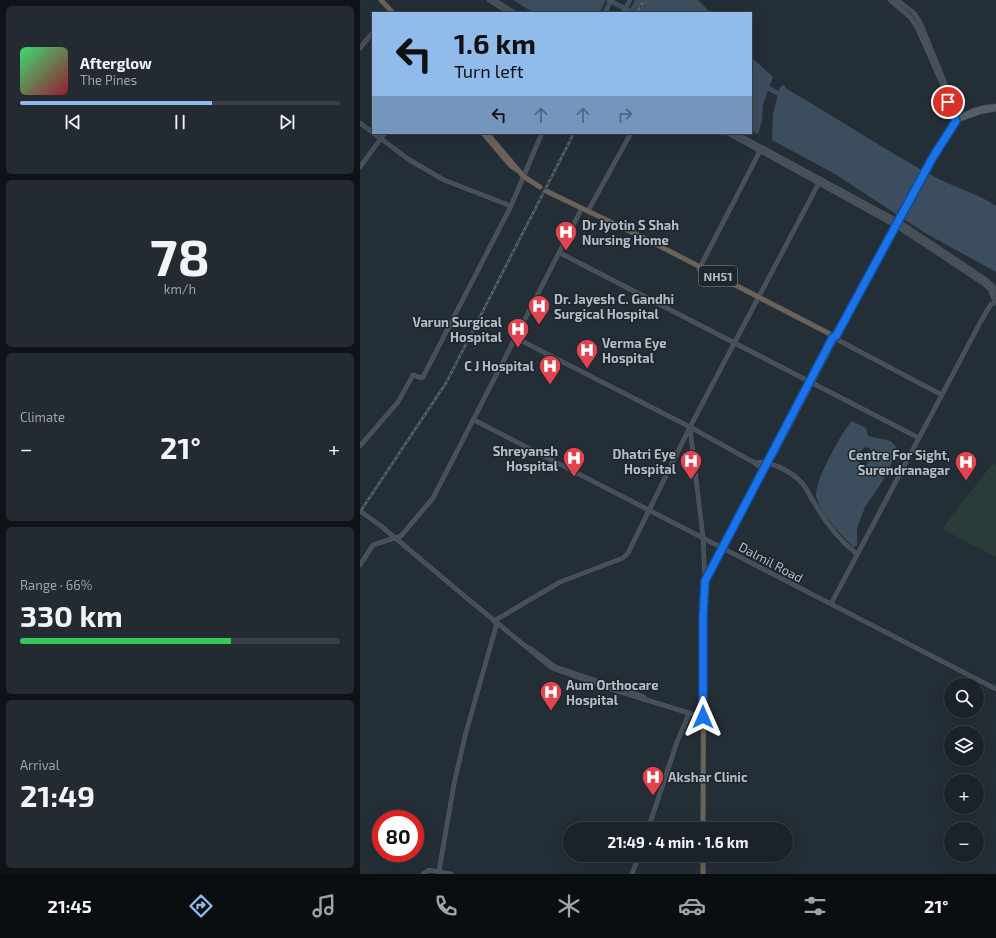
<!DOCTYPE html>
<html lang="en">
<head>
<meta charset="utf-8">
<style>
  :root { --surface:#1b2229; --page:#242a31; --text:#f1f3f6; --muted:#a0a4a8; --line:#393f46; --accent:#91bbeb }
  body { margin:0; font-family:"Exo 2",sans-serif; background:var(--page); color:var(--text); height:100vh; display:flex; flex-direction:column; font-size:15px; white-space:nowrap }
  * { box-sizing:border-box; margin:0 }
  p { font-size:13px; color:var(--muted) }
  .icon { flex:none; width:22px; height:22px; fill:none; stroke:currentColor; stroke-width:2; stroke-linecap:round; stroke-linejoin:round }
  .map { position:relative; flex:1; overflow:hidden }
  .sheet { display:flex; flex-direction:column; gap:6px; padding:6px; background:#0f1317; width:360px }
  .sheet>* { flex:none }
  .hud { position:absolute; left:12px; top:12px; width:380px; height:122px; border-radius:0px; box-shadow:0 4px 16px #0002,0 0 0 1px var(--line); background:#91bbeb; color:#111; overflow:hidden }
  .buttons { position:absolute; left:584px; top:678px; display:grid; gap:8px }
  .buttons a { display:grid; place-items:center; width:40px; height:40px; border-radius:50%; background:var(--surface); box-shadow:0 4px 16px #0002,0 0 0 1px var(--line); font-size:20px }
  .speed { position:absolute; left:12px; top:810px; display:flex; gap:8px; font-size:20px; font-weight:700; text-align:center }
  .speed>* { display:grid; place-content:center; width:52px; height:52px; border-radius:50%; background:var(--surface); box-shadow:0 4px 16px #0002,0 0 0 1px var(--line); line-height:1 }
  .speed .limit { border:6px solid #d22; background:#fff; color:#111 }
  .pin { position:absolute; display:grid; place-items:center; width:34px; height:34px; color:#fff; margin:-17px; border:2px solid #fff; border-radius:50%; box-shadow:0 1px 4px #0007 }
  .me { position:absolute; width:44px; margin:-22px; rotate:0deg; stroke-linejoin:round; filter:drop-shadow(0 0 3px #0008) }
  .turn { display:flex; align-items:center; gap:14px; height:84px; padding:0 16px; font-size:18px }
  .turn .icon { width:52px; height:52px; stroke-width:2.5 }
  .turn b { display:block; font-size:28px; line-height:34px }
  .lanes { display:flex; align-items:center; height:38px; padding:0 16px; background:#0003; justify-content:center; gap:20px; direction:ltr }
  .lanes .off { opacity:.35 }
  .big { font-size:30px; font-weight:700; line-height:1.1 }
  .sheet .card { flex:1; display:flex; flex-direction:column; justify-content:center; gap:6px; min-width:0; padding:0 14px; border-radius:6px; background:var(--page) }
  .sheet .dial { align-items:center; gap:0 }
  .dial b { font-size:52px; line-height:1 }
  .song { display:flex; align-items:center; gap:12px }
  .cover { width:48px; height:48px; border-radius:6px; background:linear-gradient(135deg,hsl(140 70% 55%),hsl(350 70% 35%)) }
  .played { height:4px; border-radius:2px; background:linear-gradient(90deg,var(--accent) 60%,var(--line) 60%) }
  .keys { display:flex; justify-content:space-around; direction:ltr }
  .heat { display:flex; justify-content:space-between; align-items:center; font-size:22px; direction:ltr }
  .charge { height:6px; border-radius:3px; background:linear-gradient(90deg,#34c759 66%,var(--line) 0) }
  .trip { position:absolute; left:203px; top:822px; width:230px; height:40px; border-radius:20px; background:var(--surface); box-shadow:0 4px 16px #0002,0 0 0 1px var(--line); font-weight:700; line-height:40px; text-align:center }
  .tabs { display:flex; height:64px; justify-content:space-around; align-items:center; background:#0b0e10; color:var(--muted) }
  .tabs .icon { width:28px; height:28px }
  .tabs .selected { color:var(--accent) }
  .tabs b { font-size:18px; color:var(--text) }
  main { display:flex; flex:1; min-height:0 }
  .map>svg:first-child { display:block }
  .green { fill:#293c3a }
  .water { fill:#3c4d5e; fill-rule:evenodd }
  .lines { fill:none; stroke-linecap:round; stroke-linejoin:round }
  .river { stroke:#3c4d5e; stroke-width:5 }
  .secondary-casing { stroke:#565e66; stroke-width:4.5 }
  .primary-casing { stroke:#414951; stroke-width:5 }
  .highway-casing { stroke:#434b53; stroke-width:5.5 }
  .secondary { stroke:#464f5a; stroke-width:3.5 }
  .primary { stroke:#565f68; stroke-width:4 }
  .highway { stroke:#6d6256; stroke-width:4.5 }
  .rail-casing { stroke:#5a646e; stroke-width:2.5 }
  .rail { stroke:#1d252d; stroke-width:1; stroke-dasharray:3; stroke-linecap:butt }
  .secondary-bridge-casing { stroke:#565e66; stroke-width:4.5; stroke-linecap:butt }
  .primary-bridge-casing { stroke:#414951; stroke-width:5; stroke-linecap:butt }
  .secondary-bridge { stroke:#464f5a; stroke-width:3.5 }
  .primary-bridge { stroke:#565f68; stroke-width:4 }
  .route-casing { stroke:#114b97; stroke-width:10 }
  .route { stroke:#1a73e8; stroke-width:7 }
  .labels { text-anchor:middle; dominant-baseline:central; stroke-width:3; stroke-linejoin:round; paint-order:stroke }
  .shield { fill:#1d252d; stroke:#868e97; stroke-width:1 }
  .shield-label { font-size:12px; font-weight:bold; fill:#b3bbc4 }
  .poi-label { font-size:13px; font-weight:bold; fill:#b3bbc4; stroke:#1d252d; text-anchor:start }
  .street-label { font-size:13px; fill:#b3bbc4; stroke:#1d252d }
</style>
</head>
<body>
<main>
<section class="sheet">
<div class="card">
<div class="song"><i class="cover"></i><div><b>Afterglow</b><p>The Pines</p></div></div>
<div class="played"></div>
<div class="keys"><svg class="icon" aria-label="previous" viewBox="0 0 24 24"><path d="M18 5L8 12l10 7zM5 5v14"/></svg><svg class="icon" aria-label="pause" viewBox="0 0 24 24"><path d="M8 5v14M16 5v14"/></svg><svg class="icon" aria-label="next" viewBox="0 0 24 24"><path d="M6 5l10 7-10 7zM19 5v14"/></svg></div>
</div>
<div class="card dial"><b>78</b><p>km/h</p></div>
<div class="card"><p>Climate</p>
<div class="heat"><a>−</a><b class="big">21°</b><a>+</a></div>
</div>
<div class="card"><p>Range · 66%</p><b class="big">330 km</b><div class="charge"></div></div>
<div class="card"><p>Arrival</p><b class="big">21:49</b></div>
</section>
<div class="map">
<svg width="636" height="874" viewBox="0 0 636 874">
  <rect width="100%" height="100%" fill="#242e37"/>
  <!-- green -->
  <path class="green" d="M633 463 636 466V557L582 529Z"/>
  <!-- water -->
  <g class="water">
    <path d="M153 0H246L240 13H174Z"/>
    <path d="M275 0H338L351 13H268Z"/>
    <path d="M391 57 413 77 403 105 402 121 398 134 391 131Z"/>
    <path d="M424 85 427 89C477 118 525 150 575 177 595 188 617 193 636 206V272L565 233 475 174 412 140 413 114 420 87Z"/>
    <path d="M492 421 506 428 508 436 531 441 536 447V454L522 482 505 507 497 528V546L493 547C481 534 458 512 456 495 455 481 482 431 492 421ZM506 447 509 448 512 452 507 465H501L496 459V454Z"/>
  </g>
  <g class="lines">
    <!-- river -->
    <g class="river">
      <path d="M249 0 273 13"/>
      <path d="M404 86 423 96"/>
    </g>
    <!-- secondary casing -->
    <g class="secondary-casing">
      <g id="secondary">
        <path d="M129 0 150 13"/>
        <path d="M134 0 155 13"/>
        <path d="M530 0 550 17 557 27 584 88 596 121"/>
        <path d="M537 0 554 13 561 24 590 96 596 120"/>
        <path d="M245 13 251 0"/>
        <path d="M263 13 270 0"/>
        <path d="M0 48 13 32"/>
        <path d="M0 123 48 159 84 180 151 206"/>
        <path d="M368 133 540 228 623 283 630 289 635 302"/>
        <path d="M375 133 541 223 625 279 633 286 636 293"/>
        <path d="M0 167 25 133"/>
        <path d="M228 211 271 133"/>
        <path d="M200 253 559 438"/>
        <path d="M339 269 401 149"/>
        <path d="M156 338 330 427 395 463 404 471"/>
        <path d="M476 339 582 395"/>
        <path d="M114 420 636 689"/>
        <path d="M330 428 343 537 345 581"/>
        <path d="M0 446 38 402 53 375 62 378 63 377 151 206 182 133"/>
        <path d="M395 463C409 459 432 472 442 483 447 489 450 497 455 504 466 523 480 541 497 554"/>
        <path d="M0 565 13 545 41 536 73 498 222 208"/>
        <path d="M108 599 192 668 251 689 345 718"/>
        <path d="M471 604 621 321 631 304 636 302"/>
        <path d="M134 621 200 582 263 558 268 553 330 427 461 179"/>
        <path d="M170 648 195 667 284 697"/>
        <path d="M288 829 317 742 329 714"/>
        <path d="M79 871 94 784 105 736 137 623"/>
        <path d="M63 874 69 870 91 874"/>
        <path d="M272 874 279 855"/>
      </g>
    </g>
    <!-- primary casing -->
    <g class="primary-casing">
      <g id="primary">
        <path d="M598 120 620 112 636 109"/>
        <path d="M573 157C591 126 597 109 636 106"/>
        <path d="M476 336 520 256"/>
      </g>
    </g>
    <!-- highway casing -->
    <g class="highway-casing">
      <g id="highway">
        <path d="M21 0 33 13"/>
        <path d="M123 133 151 166 157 170"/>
        <path d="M127 133 163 176 180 187"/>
        <path d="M186 191 286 239 474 336"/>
        <path d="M391 491 416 451 475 339"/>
        <path d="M343 829 344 583 393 489"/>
        <path d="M343 874V855"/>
      </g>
    </g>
    <!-- secondary -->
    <use href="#secondary" class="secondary"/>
    <!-- primary -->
    <use href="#primary" class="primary"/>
    <!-- highway -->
    <use href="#highway" class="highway"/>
    <!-- rail casing -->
    <g class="rail-casing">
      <g id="rail">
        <path d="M277 13 284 0"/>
        <path d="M0 512 86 383 214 133"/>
      </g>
    </g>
    <!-- rail -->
    <use href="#rail" class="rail"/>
    <!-- secondary-bridge casing -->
    <g class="secondary-bridge-casing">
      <path id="secondary-bridge" d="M0 511 21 526 108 599"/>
    </g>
    <!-- primary-bridge casing -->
    <g class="primary-bridge-casing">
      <path id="primary-bridge" d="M520 256 573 157"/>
    </g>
    <!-- secondary-bridge -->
    <use href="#secondary-bridge" class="secondary-bridge"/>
    <!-- primary-bridge -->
    <use href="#primary-bridge" class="primary-bridge"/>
  </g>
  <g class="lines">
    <!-- route casing -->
    <g class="route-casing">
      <path id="route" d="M343 717V617L345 581 473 337 476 336 573 157 596 121 588 102"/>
    </g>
    <!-- route -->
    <use href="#route" class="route"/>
  </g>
  <!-- icons -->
  <defs>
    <g id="hospital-pin" transform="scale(1.15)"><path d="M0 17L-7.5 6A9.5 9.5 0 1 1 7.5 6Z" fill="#e0444e" stroke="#1d252d"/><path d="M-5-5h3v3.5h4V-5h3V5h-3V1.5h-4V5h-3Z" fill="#fff"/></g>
  </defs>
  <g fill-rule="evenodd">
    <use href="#hospital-pin" x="206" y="232"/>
    <use href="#hospital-pin" x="179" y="306"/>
    <use href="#hospital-pin" x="158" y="329"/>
    <use href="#hospital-pin" x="227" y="350"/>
    <use href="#hospital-pin" x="190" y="366"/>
    <use href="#hospital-pin" x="214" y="458"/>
    <use href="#hospital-pin" x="331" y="461"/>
    <use href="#hospital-pin" x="606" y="462"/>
    <use href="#hospital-pin" x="191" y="692"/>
    <use href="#hospital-pin" x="293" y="777"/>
  </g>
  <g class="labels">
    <!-- shield labels -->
    <rect class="shield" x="339" y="266" width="38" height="20" rx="3"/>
    <g class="shield-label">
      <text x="358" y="276">NH51</text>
    </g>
    <!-- poi labels -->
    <g class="poi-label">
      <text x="222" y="225">Dr Jyotin S Shah<tspan x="222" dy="15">Nursing Home</tspan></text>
      <text x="194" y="299">Dr. Jayesh C. Gandhi<tspan x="194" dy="15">Surgical Hospital</tspan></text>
      <text x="142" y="322" text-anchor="end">Varun Surgical<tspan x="142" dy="15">Hospital</tspan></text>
      <text x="242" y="343">Verma Eye<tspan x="242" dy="15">Hospital</tspan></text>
      <text x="174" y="366" text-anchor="end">C J Hospital</text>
      <text x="198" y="451" text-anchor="end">Shreyansh<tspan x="198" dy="15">Hospital</tspan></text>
      <text x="316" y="454" text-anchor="end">Dhatri Eye<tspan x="316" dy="15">Hospital</tspan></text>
      <text x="590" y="455" text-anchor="end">Centre For Sight,<tspan x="590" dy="15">Surendranagar</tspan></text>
      <text x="206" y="685">Aum Orthocare<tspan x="206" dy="15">Hospital</tspan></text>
      <text x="308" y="777">Akshar Clinic</text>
    </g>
    <!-- street labels -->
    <g class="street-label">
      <text transform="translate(411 562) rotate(28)">Dalmil Road</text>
    </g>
  </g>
</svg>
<div class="buttons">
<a><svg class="icon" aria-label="search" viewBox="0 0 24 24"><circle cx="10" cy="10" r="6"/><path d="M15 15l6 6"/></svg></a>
<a><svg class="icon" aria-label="layers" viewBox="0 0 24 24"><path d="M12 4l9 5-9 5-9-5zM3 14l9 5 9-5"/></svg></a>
<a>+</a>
<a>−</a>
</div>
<div class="speed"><div class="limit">80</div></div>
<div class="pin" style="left:588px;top:102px;background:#d93025"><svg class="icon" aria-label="arrive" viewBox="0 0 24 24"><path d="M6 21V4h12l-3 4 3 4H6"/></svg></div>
<svg class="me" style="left:343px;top:717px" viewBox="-20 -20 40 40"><path d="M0-17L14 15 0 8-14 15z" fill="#1a73e8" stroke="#fff" stroke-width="4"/></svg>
<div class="trip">21:49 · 4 min · 1.6 km</div>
<div class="hud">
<div class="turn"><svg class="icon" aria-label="left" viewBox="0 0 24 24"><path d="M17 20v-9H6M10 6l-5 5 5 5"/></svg><div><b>1.6 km</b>Turn left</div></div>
<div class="lanes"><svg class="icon" aria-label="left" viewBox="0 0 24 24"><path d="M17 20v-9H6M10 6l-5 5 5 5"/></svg><svg class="icon off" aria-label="ahead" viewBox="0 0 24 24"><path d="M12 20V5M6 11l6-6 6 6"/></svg><svg class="icon off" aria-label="ahead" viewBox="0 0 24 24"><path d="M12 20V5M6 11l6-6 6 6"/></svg><svg class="icon off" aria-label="right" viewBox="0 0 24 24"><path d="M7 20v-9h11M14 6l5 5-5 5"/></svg></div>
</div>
</div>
</main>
<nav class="tabs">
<b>21:45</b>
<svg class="icon selected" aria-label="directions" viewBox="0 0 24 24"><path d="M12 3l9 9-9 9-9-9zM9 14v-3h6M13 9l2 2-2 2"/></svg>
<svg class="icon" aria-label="music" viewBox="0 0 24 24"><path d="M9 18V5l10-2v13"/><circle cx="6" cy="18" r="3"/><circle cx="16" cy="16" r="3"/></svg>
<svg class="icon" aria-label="phone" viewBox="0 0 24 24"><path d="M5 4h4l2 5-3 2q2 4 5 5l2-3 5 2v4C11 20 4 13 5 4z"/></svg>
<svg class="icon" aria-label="climate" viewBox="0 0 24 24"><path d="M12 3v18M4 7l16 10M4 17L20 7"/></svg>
<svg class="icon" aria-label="car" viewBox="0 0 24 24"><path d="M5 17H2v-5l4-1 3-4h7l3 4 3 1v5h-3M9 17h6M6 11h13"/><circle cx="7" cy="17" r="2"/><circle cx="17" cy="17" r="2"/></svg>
<svg class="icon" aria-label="filters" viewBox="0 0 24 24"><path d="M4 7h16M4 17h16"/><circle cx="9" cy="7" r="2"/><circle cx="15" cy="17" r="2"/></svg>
<b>21°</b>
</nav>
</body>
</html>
